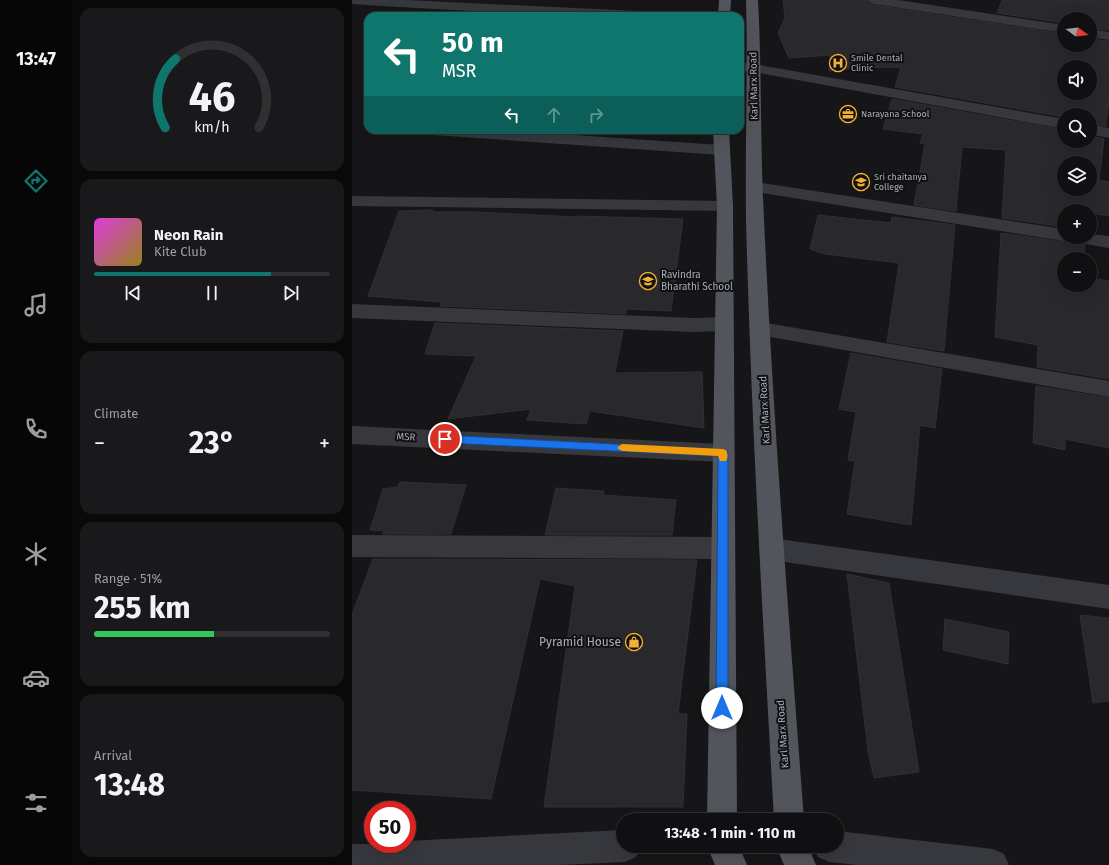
<!DOCTYPE html>
<html lang="en">
<head>
<meta charset="utf-8">
<style>
  :root { --surface:#101012; --page:#19191b; --text:#f1f3f6; --muted:#9c9d9f; --line:#303032; --accent:#0f766e }
  body { margin:0; font-family:"Fira Sans",sans-serif; background:var(--page); color:var(--text); height:100vh; display:flex; flex-direction:column; font-size:15px; white-space:nowrap }
  * { box-sizing:border-box; margin:0 }
  p { font-size:13px; color:var(--muted) }
  .icon { flex:none; width:22px; height:22px; fill:none; stroke:currentColor; stroke-width:2; stroke-linecap:round; stroke-linejoin:round }
  .map { position:relative; flex:1; overflow:hidden }
  .side { display:flex; flex-direction:column; gap:8px; padding:8px; background:#09090a; width:280px }
  .side>* { flex:none }
  .top-card { position:absolute; left:12px; top:12px; width:380px; height:122px; border-radius:12px; box-shadow:0 4px 16px #0002,0 0 0 1px var(--line); background:#0f766e; color:#fff; overflow:hidden }
  .needle { width:26px; rotate:105deg }
  .buttons { position:absolute; left:705px; top:12px; display:grid; gap:8px }
  .buttons a { display:grid; place-items:center; width:40px; height:40px; border-radius:50%; background:var(--surface); box-shadow:0 4px 16px #0002,0 0 0 1px var(--line); font-size:20px }
  .speed { position:absolute; left:12px; top:801px; display:flex; gap:8px; font-size:20px; font-weight:700; text-align:center }
  .speed>* { display:grid; place-content:center; width:52px; height:52px; border-radius:50%; background:var(--surface); box-shadow:0 4px 16px #0002,0 0 0 1px var(--line); line-height:1 }
  .speed .limit { border:6px solid #d22; background:#fff; color:#111 }
  .pin { position:absolute; display:grid; place-items:center; width:34px; height:34px; color:#fff; margin:-17px; border:2px solid #fff; border-radius:50%; box-shadow:0 1px 4px #0007 }
  .me { position:absolute; width:44px; margin:-22px; rotate:0deg; stroke-linejoin:round; filter:drop-shadow(0 0 3px #0008) }
  .turn { display:flex; align-items:center; gap:14px; height:84px; padding:0 12px; font-size:18px }
  .turn .icon { width:52px; height:52px; stroke-width:2.5 }
  .turn b { display:block; font-size:28px; line-height:34px }
  .lanes { display:flex; align-items:center; height:38px; padding:0 12px; background:#0003; justify-content:center; gap:20px; direction:ltr }
  .lanes .off { opacity:.35 }
  .big { font-size:30px; font-weight:700; line-height:1.1 }
  .side .card { flex:1; display:flex; flex-direction:column; justify-content:center; gap:6px; min-width:0; padding:0 14px; border-radius:12px; background:var(--page) }
  .side .dial { align-items:center; gap:0 }
  .dial svg { height:104px; overflow:visible; fill:none; stroke:var(--line); stroke-width:7; stroke-linecap:round; text-anchor:middle }
  .dial text { fill:var(--text); stroke:none }
  .song { display:flex; align-items:center; gap:12px }
  .cover { width:48px; height:48px; border-radius:6px; background:linear-gradient(135deg,hsl(300 70% 55%),hsl(50 70% 35%)) }
  .played { height:4px; border-radius:2px; background:linear-gradient(90deg,var(--accent) 75%,var(--line) 75%) }
  .keys { display:flex; justify-content:space-around; direction:ltr }
  .heat { display:flex; justify-content:space-between; align-items:center; font-size:22px; direction:ltr }
  .charge { height:6px; border-radius:3px; background:linear-gradient(90deg,#34c759 51%,var(--line) 0) }
  .trip { position:absolute; left:264px; top:813px; width:228px; height:40px; border-radius:20px; background:var(--surface); box-shadow:0 4px 16px #0002,0 0 0 1px var(--line); font-weight:700; line-height:40px; text-align:center }
  main { display:flex; flex:1; min-height:0 }
  .tab-bar { display:flex; flex-direction:column; width:72px; justify-content:space-around; align-items:center; background:#060607; color:var(--muted) }
  .tab-bar .icon { width:28px; height:28px }
  .tab-bar .selected { color:var(--accent) }
  .tab-bar b { font-size:18px; color:var(--text) }
  .map>svg:first-child { display:block }
  .building { fill:#29292c; stroke:#303034; fill-rule:evenodd }
  .lines { fill:none; stroke-linecap:round; stroke-linejoin:round }
  .minor { fill:#37383d; fill-rule:evenodd }
  .major { fill:#53555c; fill-rule:evenodd }
  .route { fill:#1a73e8; stroke:#114b97 }
  .slow { fill:#f59e0b }
  .labels { text-anchor:middle; dominant-baseline:central; stroke-width:4; stroke-linejoin:round; paint-order:stroke }
  .far-poi-label { font-size:9px; fill:#a8adb8; stroke:#111113; text-anchor:start }
  .street-label { font-size:10px; fill:#a8adb8; stroke:#111113 }
  .poi-label { font-size:10px; fill:#a8adb8; stroke:#111113; text-anchor:start }
  .near-poi-label { font-size:12px; fill:#a8adb8; stroke:#111113; text-anchor:end }
</style>
</head>
<body>
<main>
<nav class="tab-bar">
<b>13:47</b>
<svg class="icon selected" aria-label="directions" viewBox="0 0 24 24"><path d="M12 3l9 9-9 9-9-9zM9 14v-3h6M13 9l2 2-2 2"/></svg>
<svg class="icon" aria-label="music" viewBox="0 0 24 24"><path d="M9 18V5l10-2v13"/><circle cx="6" cy="18" r="3"/><circle cx="16" cy="16" r="3"/></svg>
<svg class="icon" aria-label="phone" viewBox="0 0 24 24"><path d="M5 4h4l2 5-3 2q2 4 5 5l2-3 5 2v4C11 20 4 13 5 4z"/></svg>
<svg class="icon" aria-label="climate" viewBox="0 0 24 24"><path d="M12 3v18M4 7l16 10M4 17L20 7"/></svg>
<svg class="icon" aria-label="car" viewBox="0 0 24 24"><path d="M5 17H2v-5l4-1 3-4h7l3 4 3 1v5h-3M9 17h6M6 11h13"/><circle cx="7" cy="17" r="2"/><circle cx="17" cy="17" r="2"/></svg>
<svg class="icon" aria-label="filters" viewBox="0 0 24 24"><path d="M4 7h16M4 17h16"/><circle cx="9" cy="7" r="2"/><circle cx="15" cy="17" r="2"/></svg>
</nav>
<section class="side">
<div class="card dial"><svg viewBox="0 0 100 80">
<path d="M14 69A42 42 0 1 1 86 69"/>
<path d="M14 69A42 42 0 0 1 22 16" stroke="#0f766e"/>
<text x="50" y="56" font-size="32" font-weight="700">46</text>
<text x="50" y="72" font-size="11">km/h</text>
</svg></div>
<div class="card">
<div class="song"><i class="cover"></i><div><b>Neon Rain</b><p>Kite Club</p></div></div>
<div class="played"></div>
<div class="keys"><svg class="icon" aria-label="previous" viewBox="0 0 24 24"><path d="M18 5L8 12l10 7zM5 5v14"/></svg><svg class="icon" aria-label="pause" viewBox="0 0 24 24"><path d="M8 5v14M16 5v14"/></svg><svg class="icon" aria-label="next" viewBox="0 0 24 24"><path d="M6 5l10 7-10 7zM19 5v14"/></svg></div>
</div>
<div class="card"><p>Climate</p>
<div class="heat"><a>−</a><b class="big">23°</b><a>+</a></div>
</div>
<div class="card"><p>Range · 51%</p><b class="big">255 km</b><div class="charge"></div></div>
<div class="card"><p>Arrival</p><b class="big">13:48</b></div>
</section>
<div class="map">
<svg width="757" height="865" viewBox="0 0 757 865">
  <rect width="100%" height="100%" fill="#161618"/>
  <!-- building -->
  <g class="building">
    <path d="M431 0H515L517 4 522 5 712 34V45H738V39L757 41V101L754 126 738 123V115H712V117L543 87 549 67 503 68 477 71 478 55 437 58 426 33 433 18ZM712 67H738V93H712Z"/>
    <path d="M650 0H757V30L738 28V19H712V23L645 13Z"/>
    <path d="M540 99 712 130V141H738V136L752 139 747 180 757 182V216L738 213V211H712V227L650 218 654 150 610 147 604 211 562 205 573 144 568 143 571 134 531 129ZM712 163H738V189H712Z"/>
    <path d="M81 210 80 212H125L225 217V216L331 219 319 311 275 309 274 314 88 306 89 302 16 296 47 211Z"/>
    <path d="M466 215 539 223 540 217 603 225 592 351 535 342 547 263 473 254 458 249Z"/>
    <path d="M649 233 733 245 731 259H712V285H738V278L757 281V379L685 367 686 345 643 337Z"/>
    <path d="M83 323 271 331 263 373 350 372 352 428 238 411 234 424 175 420 179 409 96 419 124 356 73 354Z"/>
    <path d="M499 353 590 369 583 428 568 425 559 525 495 514 503 461 496 460 504 412 487 409Z"/>
    <path d="M684 386 757 398V448L713 439V450L681 443Z"/>
    <path d="M48 482 114 485 99 534H31L32 531 18 530 31 489 46 487Z"/>
    <path d="M204 488 252 491 251 495 324 500 320 535H193Z"/>
    <path d="M21 559 345 560 326 714H335L331 807H192L223 586 188 579 139 799 0 790V615Z"/>
    <path d="M495 574 537 583 567 772 522 778 516 751Z"/>
    <path d="M728 615 757 618V701L741 703Z"/>
    <path d="M593 619 657 632 656 664 591 650Z"/>
  </g>
  <g class="lines">
    <!-- minor -->
    <g class="minor">
      <path d="M0 0H53L307 12 311 13 313 16C209 16 104 11 0 4Z"/>
      <path d="M516 0H546L712 25V33L522 4 518 3Z"/>
      <path d="M738 29 757 32V40L738 37Z"/>
      <path d="M388 63 402 64 712 119V129L402 72 388 71Z"/>
      <path d="M738 124 757 128V138L738 134Z"/>
      <path d="M73 130H147L369 145 375 147 377 150 375 153 369 155 81 135 76 133Z"/>
      <path d="M403 182 712 229V237H738V234L757 236V248C750 247 715 240 712 241L397 191 395 187 397 183Z"/>
      <path d="M0 196 373 201 379 202 381 206 379 210 373 211 0 206Z"/>
      <path d="M0 304 342 318 372 317 379 319 382 324 379 329 372 331 342 332 0 318Z"/>
      <path d="M409 322 757 381V397L402 334 399 329 402 324Z"/>
      <path d="M0 426 371 444 379 447 382 453 379 459 371 462 0 444Z"/>
      <path d="M0 535 371 537 380 540 383 548 380 556 371 559 0 557Z"/>
      <path d="M419 538 757 585V609L419 560 410 557 407 549 410 541Z"/>
      <path d="M271 830V846H289L284 857 273 862 208 865H0V844H55V841Z"/>
      <path d="M485 831 641 849 652 854 657 865H506L477 862 466 857 461 846H485Z"/>
    </g>
    <!-- major -->
    <g class="major">
      <path d="M367 0H379L378 16H366Z"/>
      <path d="M394 0H406C410 73 408 146 412 219 421 419 437 620 452 820H422C411 620 399 419 394 219 393 146 396 73 394 0Z"/>
      <path d="M361 130H377L381 206 385 820H355L365 206Z"/>
      <path d="M355 846H387L395 865H363Z"/>
      <path d="M424 846H456L464 865H432Z"/>
    </g>
  </g>
  <!-- route -->
  <path class="route" d="M93 435 374 450 376 453V708L374 712 370 714 366 712 364 708 366 456 93 443 88 439Z"/>
  <!-- slow -->
  <path class="slow" d="M270 444 371 449 374 450C376 454 376 457 374 461H368L366 456 270 451 265 448Z"/>
  <!-- icons -->
  <defs>
    <g id="hospital-ring" transform="scale(0.9)"><circle r="9.5" fill="#111113" stroke="#f2b134" stroke-width="1.5"/><path d="M-5-5h3v3.5h4V-5h3V5h-3V1.5h-4V5h-3Z" fill="#f2b134"/></g>
    <g id="office-ring" transform="scale(0.9)"><circle r="9.5" fill="#111113" stroke="#f2b134" stroke-width="1.5"/><path d="M-6-3h4V-5.5h4V-3h4V5H-6ZM-1-4.5V-3h2v-1.5ZM-6 0V1H6V0Z" fill="#f2b134"/></g>
    <g id="university-ring" transform="scale(0.9)"><circle r="9.5" fill="#111113" stroke="#f2b134" stroke-width="1.5"/><path d="M0-5L7-2L0 1L-7-2ZM-4 1L0 2.5L4 1V4Q0 6-4 4Z" fill="#f2b134"/></g>
    <g id="school-ring" transform="scale(0.9)"><circle r="9.5" fill="#111113" stroke="#f2b134" stroke-width="1.5"/><path d="M0-5L7-2L0 1L-7-2ZM-4 1L0 2.5L4 1V4Q0 6-4 4Z" fill="#f2b134"/></g>
    <g id="shop-ring" transform="scale(0.9)"><circle r="9.5" fill="#111113" stroke="#f2b134" stroke-width="1.5"/><path d="M-5-2.5h2.3a2.7 3.5 0 0 1 5.4 0H5L5.5 6h-11ZM-1.5-2.5h3a1.5 2.3 0 0 0-3 0Z" fill="#f2b134"/></g>
  </defs>
  <g fill-rule="evenodd">
    <use href="#hospital-ring" x="486" y="63"/>
    <use href="#office-ring" x="496" y="114"/>
    <use href="#university-ring" x="509" y="182"/>
    <use href="#school-ring" x="296" y="281"/>
    <use href="#shop-ring" x="282" y="642"/>
  </g>
  <g class="labels">
    <!-- far-poi labels -->
    <g class="far-poi-label">
      <text x="499" y="58">Smile Dental<tspan x="499" dy="10">Clinic</tspan></text>
      <text x="509" y="114">Narayana School</text>
      <text x="522" y="177">Sri chaitanya<tspan x="522" dy="10">College</tspan></text>
    </g>
    <!-- street labels -->
    <g class="street-label">
      <text transform="translate(402 86) rotate(-91)">Karl Marx Road</text>
      <text transform="translate(413 410) rotate(-93)">Karl Marx Road</text>
      <text transform="translate(54 437) rotate(3)">MSR</text>
      <text transform="translate(431 734) rotate(-94)">Karl Marx Road</text>
    </g>
    <!-- poi labels -->
    <g class="poi-label">
      <text x="309" y="275">Ravindra<tspan x="309" dy="12">Bharathi School</tspan></text>
    </g>
    <!-- near-poi labels -->
    <g class="near-poi-label">
      <text x="269" y="642">Pyramid House</text>
    </g>
  </g>
</svg>
<div class="buttons">
<a><svg class="needle" viewBox="-14 -14 28 28"><path d="M0-13l5 13h-10z" fill="#e53935"/><path d="M0 13l5-13h-10z" fill="#9c9d9f"/></svg></a>
<a><svg class="icon" aria-label="sound" viewBox="0 0 24 24"><path d="M4 9h4l5-4v14l-5-4H4zM17 9q2 3 0 6"/></svg></a>
<a><svg class="icon" aria-label="search" viewBox="0 0 24 24"><circle cx="10" cy="10" r="6"/><path d="M15 15l6 6"/></svg></a>
<a><svg class="icon" aria-label="layers" viewBox="0 0 24 24"><path d="M12 4l9 5-9 5-9-5zM3 14l9 5 9-5"/></svg></a>
<a>+</a>
<a>−</a>
</div>
<div class="speed"><div class="limit">50</div></div>
<div class="pin" style="left:93px;top:439px;background:#d93025"><svg class="icon" aria-label="arrive" viewBox="0 0 24 24"><path d="M6 21V4h12l-3 4 3 4H6"/></svg></div>
<svg class="me" style="left:370px;top:708px" viewBox="-20 -20 40 40"><circle r="19" fill="#fff"/><path d="M0-13L10 11 0 6-10 11z" fill="#1a73e8"/></svg>
<div class="trip">13:48 · 1 min · 110 m</div>
<div class="top-card">
<div class="turn"><svg class="icon" aria-label="left" viewBox="0 0 24 24"><path d="M17 20v-9H6M10 6l-5 5 5 5"/></svg><div><b>50 m</b>MSR</div></div>
<div class="lanes"><svg class="icon" aria-label="left" viewBox="0 0 24 24"><path d="M17 20v-9H6M10 6l-5 5 5 5"/></svg><svg class="icon off" aria-label="ahead" viewBox="0 0 24 24"><path d="M12 20V5M6 11l6-6 6 6"/></svg><svg class="icon off" aria-label="right" viewBox="0 0 24 24"><path d="M7 20v-9h11M14 6l5 5-5 5"/></svg></div>
</div>
</div>
</main>
</body>
</html>
